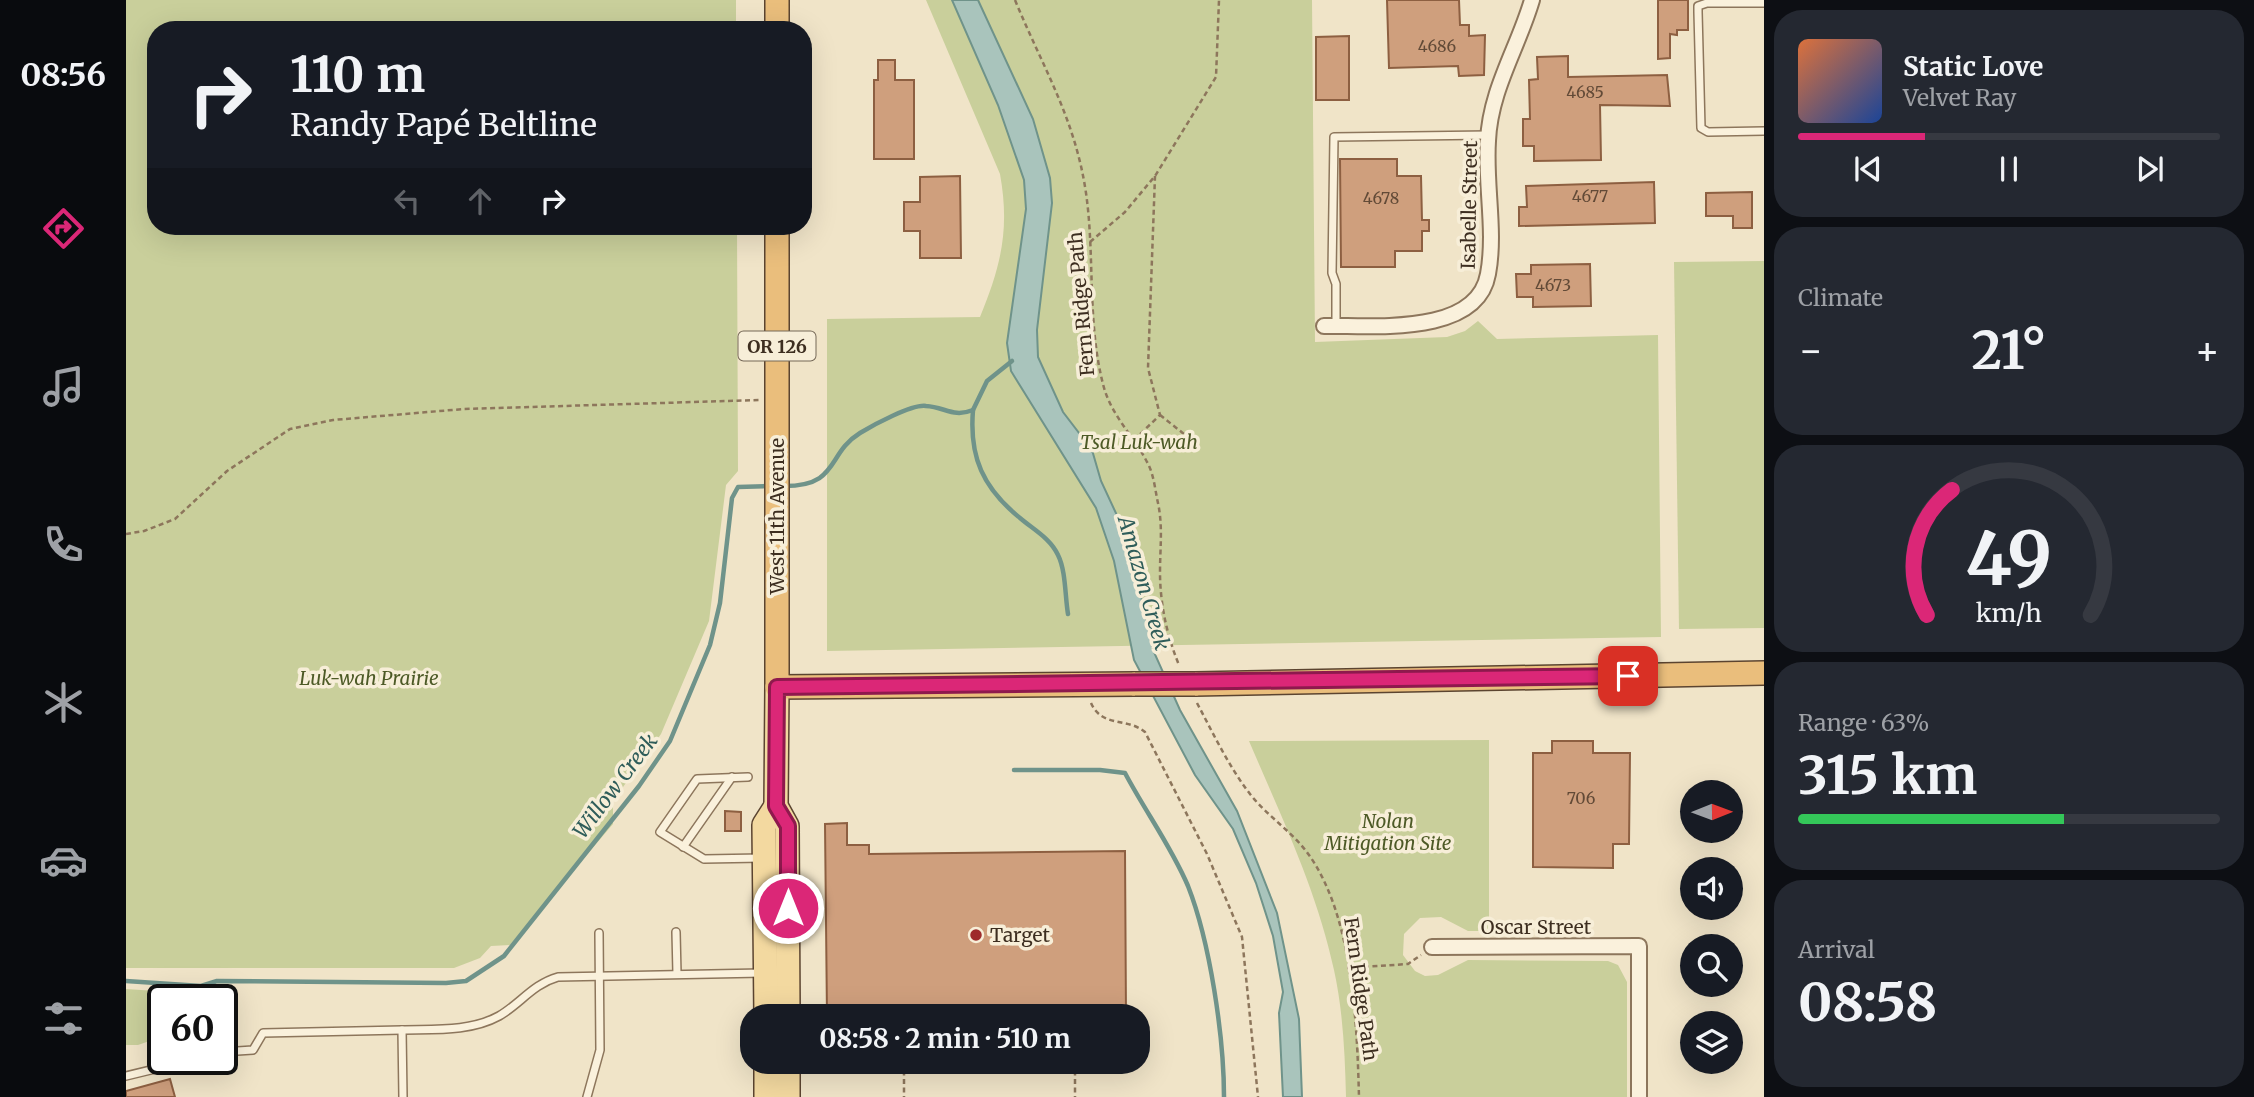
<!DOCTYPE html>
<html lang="en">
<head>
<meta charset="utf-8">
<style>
  :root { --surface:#171b24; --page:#242831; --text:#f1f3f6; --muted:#9ea1a6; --line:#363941; --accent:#db2777 }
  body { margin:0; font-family:Merriweather,serif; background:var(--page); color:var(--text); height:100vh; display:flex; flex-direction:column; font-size:26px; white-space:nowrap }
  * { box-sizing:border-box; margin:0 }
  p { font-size:23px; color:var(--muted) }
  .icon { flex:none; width:38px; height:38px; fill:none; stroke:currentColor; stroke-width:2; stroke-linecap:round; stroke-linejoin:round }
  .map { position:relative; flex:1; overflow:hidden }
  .sheet { display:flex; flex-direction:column; gap:10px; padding:10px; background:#0d0f14; width:490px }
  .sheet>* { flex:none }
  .top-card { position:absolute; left:21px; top:21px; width:665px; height:214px; border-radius:28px; box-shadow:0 7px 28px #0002; background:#171b24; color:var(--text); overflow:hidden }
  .needle { width:46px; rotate:89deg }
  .buttons { position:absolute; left:1554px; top:780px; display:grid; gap:14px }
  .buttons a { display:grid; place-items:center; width:63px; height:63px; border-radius:50%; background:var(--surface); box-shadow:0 7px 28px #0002; font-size:35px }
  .speed { position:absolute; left:21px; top:984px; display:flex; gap:14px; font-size:35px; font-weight:700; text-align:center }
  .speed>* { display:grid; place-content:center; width:91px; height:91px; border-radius:50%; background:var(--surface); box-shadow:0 7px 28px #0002; line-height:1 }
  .speed .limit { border:4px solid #111; border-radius:10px; background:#fff; color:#111 }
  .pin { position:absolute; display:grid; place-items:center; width:60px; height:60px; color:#fff; margin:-30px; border-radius:14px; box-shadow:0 4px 10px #0006 }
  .me { position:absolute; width:77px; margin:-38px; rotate:0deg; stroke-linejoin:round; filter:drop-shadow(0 0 5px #0008) }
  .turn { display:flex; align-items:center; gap:24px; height:147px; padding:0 28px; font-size:32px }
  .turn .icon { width:91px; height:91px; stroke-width:2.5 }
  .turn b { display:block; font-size:49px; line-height:60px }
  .lanes { display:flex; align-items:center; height:66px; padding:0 28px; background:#0003; justify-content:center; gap:35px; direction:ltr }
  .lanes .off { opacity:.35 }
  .big { font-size:52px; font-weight:700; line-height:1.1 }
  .sheet .tile { flex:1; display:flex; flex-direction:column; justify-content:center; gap:10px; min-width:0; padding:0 24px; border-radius:28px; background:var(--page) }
  .sheet .dial { align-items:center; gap:0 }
  .dial svg { height:182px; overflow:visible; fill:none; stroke:var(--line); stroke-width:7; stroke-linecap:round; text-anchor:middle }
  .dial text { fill:var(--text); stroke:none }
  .song { display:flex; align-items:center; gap:21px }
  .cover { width:84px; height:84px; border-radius:10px; background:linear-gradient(135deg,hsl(20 70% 55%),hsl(220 70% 35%)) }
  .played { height:7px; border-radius:4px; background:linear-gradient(90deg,var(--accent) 30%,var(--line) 30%) }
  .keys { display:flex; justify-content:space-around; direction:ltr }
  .heat { display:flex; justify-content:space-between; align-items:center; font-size:38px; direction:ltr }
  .charge { height:10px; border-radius:5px; background:linear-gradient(90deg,#34c759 63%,var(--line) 0) }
  .trip { position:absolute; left:614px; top:1004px; width:410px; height:70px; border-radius:28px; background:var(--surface); box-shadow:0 7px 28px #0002; font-weight:700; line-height:70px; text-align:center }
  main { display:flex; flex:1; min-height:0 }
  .dock { display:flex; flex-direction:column; width:126px; justify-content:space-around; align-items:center; background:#090b0e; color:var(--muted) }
  .dock .icon { width:49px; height:49px }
  .dock .selected { color:var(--accent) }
  .dock b { font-size:32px; color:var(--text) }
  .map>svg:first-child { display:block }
  .green { fill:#c9cf9b }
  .water { fill:#a9c4bc; stroke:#6f938a; stroke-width:2 }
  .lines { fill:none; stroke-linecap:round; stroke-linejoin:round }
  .stream { stroke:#6f938a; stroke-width:4.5 }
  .building { fill:#cf9f7d; stroke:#8d5f41; stroke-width:2 }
  .service-casing { stroke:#8d765c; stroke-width:10 }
  .minor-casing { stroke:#8d765c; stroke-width:18 }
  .primary-casing { stroke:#5b4430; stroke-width:26 }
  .trunk-casing { stroke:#5b4430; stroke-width:26 }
  .path { stroke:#8d765c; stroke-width:2.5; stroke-dasharray:5 3.5; stroke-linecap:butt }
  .service { stroke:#faf1dc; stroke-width:7 }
  .minor { stroke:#faf1dc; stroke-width:14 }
  .primary { stroke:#f3d9a0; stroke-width:23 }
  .trunk { stroke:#eabe7c; stroke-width:23 }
  .trunk-bridge-casing { stroke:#5b4430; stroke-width:26; stroke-linecap:butt }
  .trunk-bridge { stroke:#eabe7c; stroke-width:23 }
  .route-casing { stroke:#8e194d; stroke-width:18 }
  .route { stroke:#db2777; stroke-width:12 }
  .poi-dot { fill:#9e2a2b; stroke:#f7eed8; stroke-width:2.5 }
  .labels { text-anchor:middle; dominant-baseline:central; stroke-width:7; stroke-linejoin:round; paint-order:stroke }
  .number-label { font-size:16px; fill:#624a37 }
  .shield { fill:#f7eed8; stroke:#756857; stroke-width:2 }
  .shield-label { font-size:18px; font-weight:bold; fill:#3d2e20 }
  .street-label { font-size:19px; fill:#3d2e20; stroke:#f7eed8 }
  .park-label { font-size:19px; font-style:italic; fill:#4d5a26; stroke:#f7eed8 }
  .poi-label { font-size:19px; fill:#3d2e20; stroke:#f7eed8; text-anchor:start }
  .water-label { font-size:21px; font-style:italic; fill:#2f5d5a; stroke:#f7eed8 }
</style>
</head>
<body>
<main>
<nav class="dock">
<b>08:56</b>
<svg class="icon selected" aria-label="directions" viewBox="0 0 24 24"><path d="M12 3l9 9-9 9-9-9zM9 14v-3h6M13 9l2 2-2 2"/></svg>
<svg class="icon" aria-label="music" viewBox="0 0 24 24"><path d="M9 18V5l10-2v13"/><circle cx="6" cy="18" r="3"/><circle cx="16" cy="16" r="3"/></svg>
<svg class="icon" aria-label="phone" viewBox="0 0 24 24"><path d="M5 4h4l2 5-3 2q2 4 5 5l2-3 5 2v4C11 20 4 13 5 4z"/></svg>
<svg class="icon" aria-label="climate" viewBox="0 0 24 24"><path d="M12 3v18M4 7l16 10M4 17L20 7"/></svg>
<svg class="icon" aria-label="car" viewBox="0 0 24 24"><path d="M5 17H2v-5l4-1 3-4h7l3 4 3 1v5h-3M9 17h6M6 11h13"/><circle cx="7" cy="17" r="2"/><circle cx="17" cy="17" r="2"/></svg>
<svg class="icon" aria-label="filters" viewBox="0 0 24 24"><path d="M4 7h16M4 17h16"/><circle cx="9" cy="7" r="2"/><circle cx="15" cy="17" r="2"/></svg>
</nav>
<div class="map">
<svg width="1638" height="1097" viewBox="0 0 1638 1097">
  <rect width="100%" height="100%" fill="#f0e4c8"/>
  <!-- green -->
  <g class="green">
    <path d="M0 0H610V30H30V226H611L612 471 600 485 583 621 535 734 487 801V824L384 945 365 946 354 958 328 968H0Z"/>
    <path d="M800 0H1186L1189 342 1321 337 1339 331 1352 321 1371 339 1532 335 1535 637 701 651V319L854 317C875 266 884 229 874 174Z"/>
    <path d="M1638 261V628L1553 629 1548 262Z"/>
    <path d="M1363 740V931H1342L1315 917 1294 918 1278 934 1277 955 1289 971 1299 976 1312 975 1342 960 1482 961 1492 965 1501 982V1097H1220C1219 1055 1217 1011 1208 970 1191 890 1155 816 1123 741Z"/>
    <path d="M0 989 30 991 37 1005 35 1037 12 1045H0Z"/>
  </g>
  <!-- water -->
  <path class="water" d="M826 0H852L907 119 924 178 926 203 911 330 912 357 937 412 966 450 975 481 1002 539 1027 650 1054 710 1111 811 1151 913 1173 1019 1176 1097H1157L1153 1013 1157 992 1147 936 1130 883 1107 829 1069 775 1008 660 988 561 970 508 885 371 881 343 900 209 898 180 872 105Z"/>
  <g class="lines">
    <!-- stream -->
    <g class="stream">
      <path d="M847 410C843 457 857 488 894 518 908 530 924 538 932 555 940 571 939 597 942 614"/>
      <path d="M658 486C714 486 700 454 734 433 747 425 786 404 800 406 819 407 827 418 847 410L861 381 886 361"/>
      <path d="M888 770H974L999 773C1019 811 1045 846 1062 886 1084 942 1098 1037 1098 1097"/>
      <path d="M0 981 75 986 91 981 320 983 340 981 378 956 513 786 544 741 584 645 594 603 606 498 612 487 642 486"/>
    </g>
  </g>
  <!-- building -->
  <g class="building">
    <path d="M1261 0H1333L1334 25H1343V36L1359 35 1358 75 1333 76 1332 66 1263 68Z"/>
    <path d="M1532 0H1562V30H1551V35L1544 34V58L1532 59Z"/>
    <path d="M1223 36V100H1190V37Z"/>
    <path d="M1442 56V77L1541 75 1544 106 1474 105 1475 160 1408 161V146H1397V119H1404L1403 80 1412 79 1411 57Z"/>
    <path d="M752 60H769V80H788V159H748V80H752Z"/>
    <path d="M1214 159H1271V176H1295L1296 220H1303V231H1296V251H1269V267H1215Z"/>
    <path d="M834 176 835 258H794V231H778V202H794V177Z"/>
    <path d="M1528 182 1529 223 1393 226V207H1401L1400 186Z"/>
    <path d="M1626 192V228H1607V216H1580V193Z"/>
    <path d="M1464 264 1465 306 1407 307V297H1391L1390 274H1405V265Z"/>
    <path d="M1426 741H1467V753H1504L1503 844H1487V868L1407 867V753H1426Z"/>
    <path d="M599 811 615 812V831H599Z"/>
    <path d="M721 823V845H743V854L999 851 1000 1017H701L699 824Z"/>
    <path d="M44 1079 49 1097H0V1091Z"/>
  </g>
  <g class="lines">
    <!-- service casing -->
    <g class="service-casing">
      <g id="service">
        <path d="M1638 3H1581L1572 6V12L1575 128 1582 132 1638 131"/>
        <path d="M1210 326V284L1206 273 1208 137 1363 135"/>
        <path d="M622 777 571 779 534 832 578 859 636 858"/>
        <path d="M557 847 606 777"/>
        <path d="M550 932 551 974"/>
        <path d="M96 1052 127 1050 137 1033 276 1030"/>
        <path d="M0 1076 70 1059"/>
        <path d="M277 1097 276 1030C307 1029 344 1032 373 1016 394 1004 407 984 432 977L636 973"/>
        <path d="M461 1097 474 1050 473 933"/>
      </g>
    </g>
    <!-- minor casing -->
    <g class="minor-casing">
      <g id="minor">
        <path d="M1198 326C1245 325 1351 337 1362 274 1370 231 1359 185 1362 141 1364 90 1392 48 1406 0"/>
        <path d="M1306 947 1513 946V1097"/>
      </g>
    </g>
    <!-- primary casing -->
    <g class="primary-casing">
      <g id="primary">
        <path d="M651 687 650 806 661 826 662 1017"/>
        <path d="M640 1017 638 825 650 806"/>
        <path d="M640 1062V1097"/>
        <path d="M662 1062V1097"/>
      </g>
    </g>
    <!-- trunk casing -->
    <g class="trunk-casing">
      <g id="trunk">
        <path d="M651 0V30"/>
        <path d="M651 226V687L1009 684"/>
        <path d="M1069 684 1638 673"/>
      </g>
    </g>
    <!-- path -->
    <g class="path">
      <path d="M889 0C917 68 949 118 960 193 969 256 961 322 977 384 984 414 1007 435 1021 462 1028 474 1029 490 1032 503 1037 527 1034 548 1034 572 1034 604 1041 636 1053 665"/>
      <path d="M964 242 999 212 1029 176 1090 77 1093 0"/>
      <path d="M1034 415 1058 434"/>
      <path d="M1008 440 1034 415 1022 368 1029 176"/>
      <path d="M0 534 18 531 49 519 101 471 164 429 207 420 338 409 634 400"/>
      <path d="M965 703C976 728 1001 717 1019 732L1081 854 1116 937 1132 1097"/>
      <path d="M1071 703C1087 733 1103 767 1124 794 1142 817 1167 832 1183 855 1227 917 1231 1023 1233 1097"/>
      <path d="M1221 968 1282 964 1295 955"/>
      <path d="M778 1062V1097"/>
      <path d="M949 1062V1097"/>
    </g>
    <!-- service -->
    <use href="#service" class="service"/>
    <!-- minor -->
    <use href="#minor" class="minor"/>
    <!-- primary -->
    <use href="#primary" class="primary"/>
    <!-- trunk -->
    <use href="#trunk" class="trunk"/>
    <!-- trunk-bridge casing -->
    <g class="trunk-bridge-casing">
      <path id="trunk-bridge" d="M1009 684H1069"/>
    </g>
    <!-- trunk-bridge -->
    <use href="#trunk-bridge" class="trunk-bridge"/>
  </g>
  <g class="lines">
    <!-- route casing -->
    <g class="route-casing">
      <path id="route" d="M662 908V826L650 806 651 687 1502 676"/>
    </g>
    <!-- route -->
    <use href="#route" class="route"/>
  </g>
  <!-- markers -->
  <circle class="poi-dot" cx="850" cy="935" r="7"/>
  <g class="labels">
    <!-- number labels -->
    <g class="number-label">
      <text x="1311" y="46">4686</text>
      <text x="1459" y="92">4685</text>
      <text x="1464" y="196">4677</text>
      <text x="1255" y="198">4678</text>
      <text x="1427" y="285">4673</text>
      <text x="1455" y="798">706</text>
    </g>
    <!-- shield labels -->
    <rect class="shield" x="612.5" y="331.5" width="77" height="29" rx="5"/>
    <g class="shield-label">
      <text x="651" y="346">OR 126</text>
    </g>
    <!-- street labels -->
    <g class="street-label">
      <text transform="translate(1343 205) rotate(-89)">Isabelle Street</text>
      <text transform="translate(955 304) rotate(-95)">Fern Ridge Path</text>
      <text transform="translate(651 516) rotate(-90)">West 11th Avenue</text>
      <text x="1410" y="927">Oscar Street</text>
      <text transform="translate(1235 989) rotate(82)">Fern Ridge Path</text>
    </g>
    <!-- park labels -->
    <g class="park-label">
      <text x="1013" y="442">Tsal Luk-wah</text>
      <text x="243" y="678">Luk-wah Prairie</text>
      <text x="1262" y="821">Nolan<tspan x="1262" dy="22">Mitigation Site</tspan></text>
    </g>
    <!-- poi labels -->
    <g class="poi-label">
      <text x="864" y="935">Target</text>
    </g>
    <!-- water labels -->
    <g class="water-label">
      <text transform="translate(1018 583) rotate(74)">Amazon Creek</text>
      <text transform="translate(489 786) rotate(-53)">Willow Creek</text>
    </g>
  </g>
</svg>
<div class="buttons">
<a><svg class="needle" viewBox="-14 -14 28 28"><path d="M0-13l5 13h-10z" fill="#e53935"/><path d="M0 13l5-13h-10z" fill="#9ea1a6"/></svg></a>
<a><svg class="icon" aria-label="sound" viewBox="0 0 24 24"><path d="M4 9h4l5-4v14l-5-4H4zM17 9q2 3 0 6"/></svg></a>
<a><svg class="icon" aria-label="search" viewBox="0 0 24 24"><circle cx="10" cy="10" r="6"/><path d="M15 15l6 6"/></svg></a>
<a><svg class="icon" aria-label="layers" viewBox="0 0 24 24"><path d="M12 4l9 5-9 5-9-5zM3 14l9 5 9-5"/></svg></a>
</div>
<div class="speed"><div class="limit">60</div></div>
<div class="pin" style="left:1502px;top:676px;background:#d93025"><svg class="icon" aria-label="arrive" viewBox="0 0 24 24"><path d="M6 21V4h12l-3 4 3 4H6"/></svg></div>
<svg class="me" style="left:662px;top:908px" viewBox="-20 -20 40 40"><circle r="17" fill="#db2777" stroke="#fff" stroke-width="3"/><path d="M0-11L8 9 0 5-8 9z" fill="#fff"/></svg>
<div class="trip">08:58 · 2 min · 510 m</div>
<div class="top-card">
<div class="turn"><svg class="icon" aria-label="right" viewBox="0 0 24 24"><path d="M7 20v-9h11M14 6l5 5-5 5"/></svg><div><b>110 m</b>Randy Papé Beltline</div></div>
<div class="lanes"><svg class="icon off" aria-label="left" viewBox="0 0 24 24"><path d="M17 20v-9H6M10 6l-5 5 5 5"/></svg><svg class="icon off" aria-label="ahead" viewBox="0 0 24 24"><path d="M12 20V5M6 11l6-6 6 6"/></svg><svg class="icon" aria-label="right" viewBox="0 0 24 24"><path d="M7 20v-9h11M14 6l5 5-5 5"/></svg></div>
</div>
</div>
<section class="sheet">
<div class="tile">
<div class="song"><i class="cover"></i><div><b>Static Love</b><p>Velvet Ray</p></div></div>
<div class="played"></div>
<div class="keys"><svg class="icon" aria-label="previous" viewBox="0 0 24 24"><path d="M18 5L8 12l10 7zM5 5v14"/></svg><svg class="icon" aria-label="pause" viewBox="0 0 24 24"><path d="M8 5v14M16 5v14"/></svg><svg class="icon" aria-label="next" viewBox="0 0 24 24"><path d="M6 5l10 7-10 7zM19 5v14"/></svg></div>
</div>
<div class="tile"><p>Climate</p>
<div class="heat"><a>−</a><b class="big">21°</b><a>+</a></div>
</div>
<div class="tile dial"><svg viewBox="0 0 100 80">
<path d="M14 69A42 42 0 1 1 86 69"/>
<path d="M14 69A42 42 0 0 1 25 14" stroke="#db2777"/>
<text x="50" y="56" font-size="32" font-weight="700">49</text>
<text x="50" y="72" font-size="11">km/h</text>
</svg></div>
<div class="tile"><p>Range · 63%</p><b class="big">315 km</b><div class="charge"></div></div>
<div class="tile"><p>Arrival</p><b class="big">08:58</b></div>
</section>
</main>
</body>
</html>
